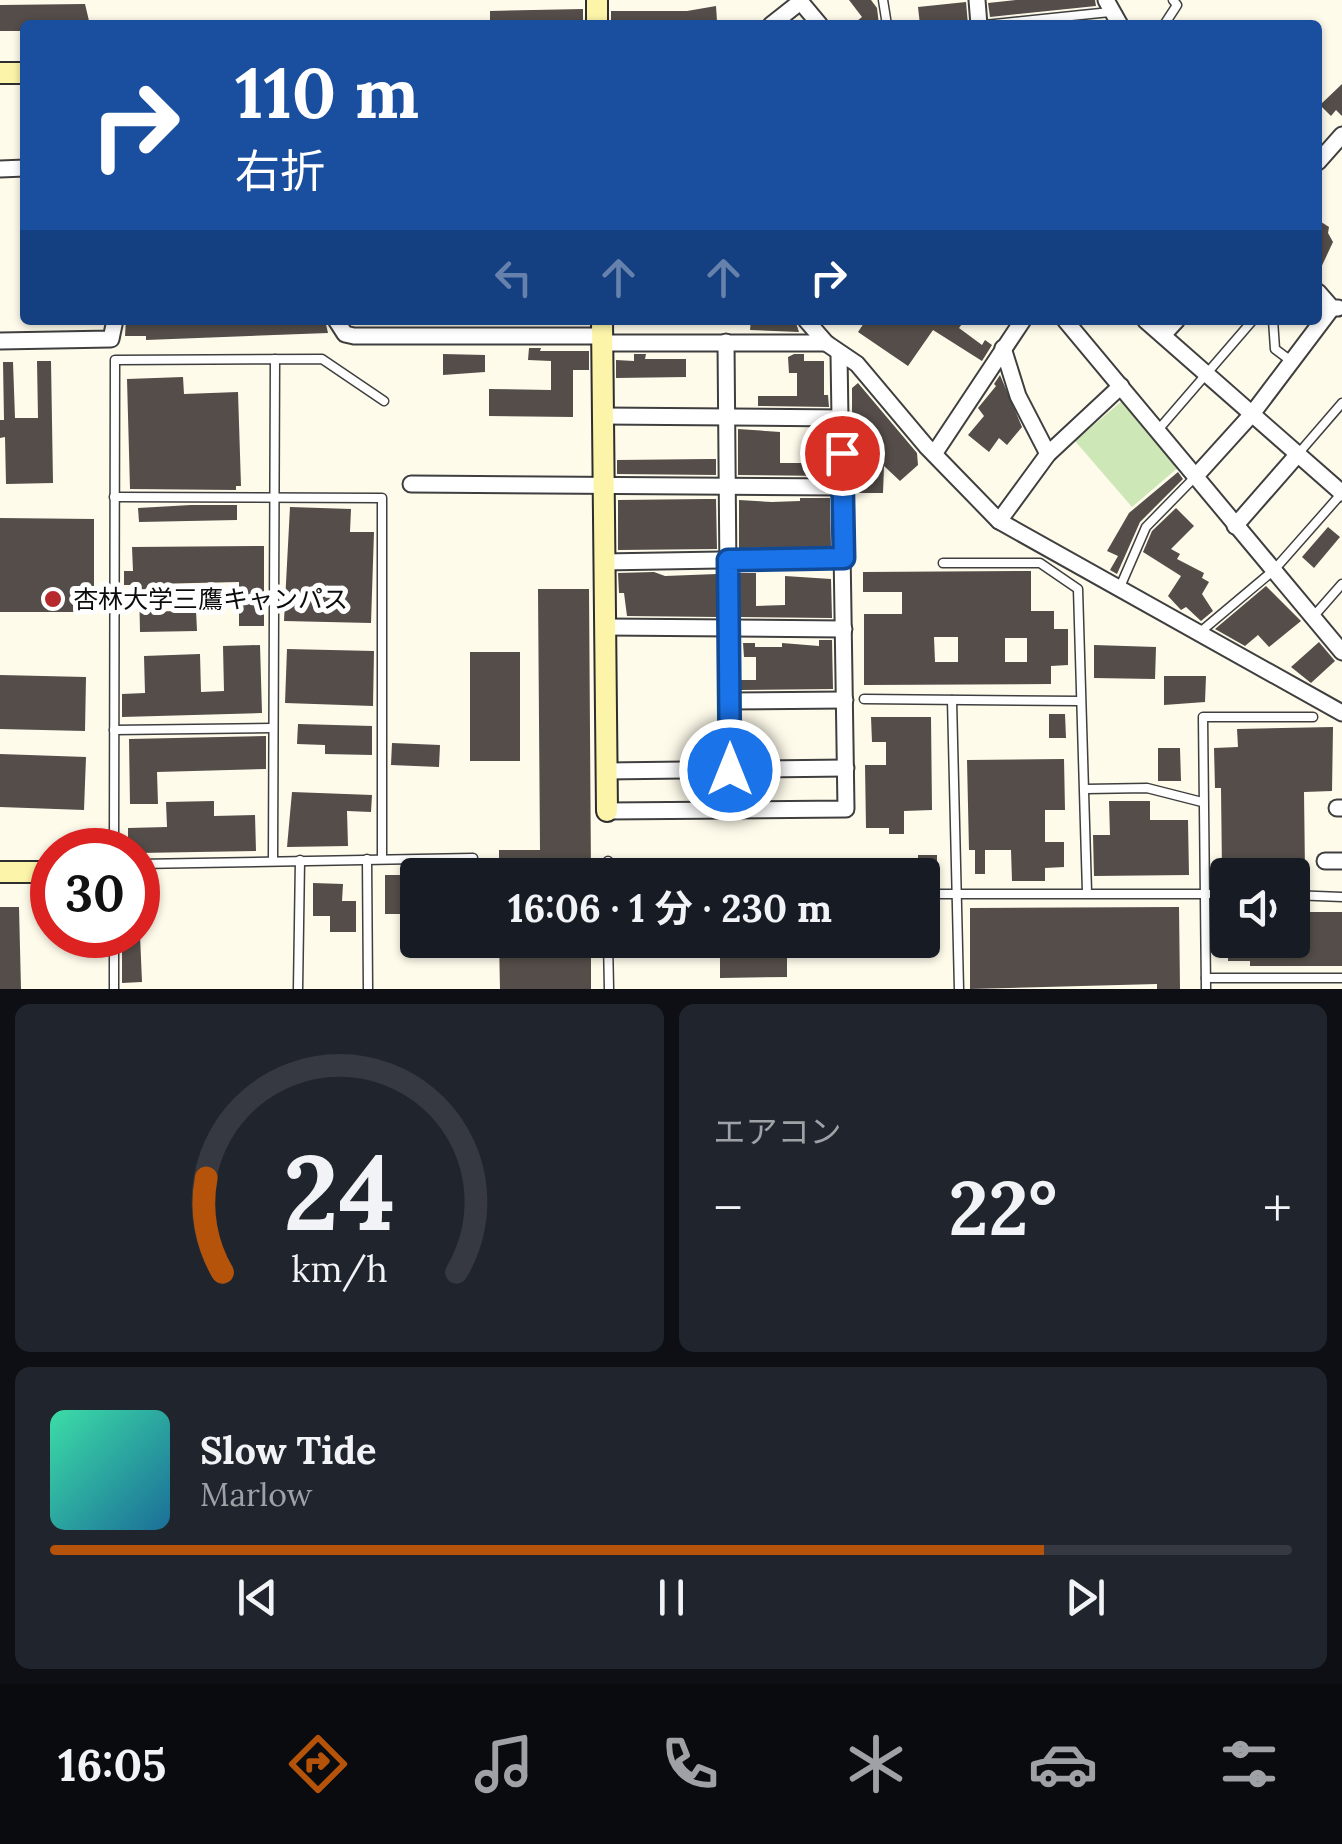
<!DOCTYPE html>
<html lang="ja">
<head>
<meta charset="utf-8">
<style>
  :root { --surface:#171b24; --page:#20242c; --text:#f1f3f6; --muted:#9ea1a6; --line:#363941; --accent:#b45309 }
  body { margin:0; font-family:Lora,"Noto Sans JP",serif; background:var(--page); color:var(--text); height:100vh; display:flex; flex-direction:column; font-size:38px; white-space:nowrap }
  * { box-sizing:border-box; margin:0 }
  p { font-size:32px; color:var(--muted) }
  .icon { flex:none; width:55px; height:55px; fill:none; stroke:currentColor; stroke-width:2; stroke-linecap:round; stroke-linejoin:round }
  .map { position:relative; height:989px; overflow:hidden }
  .sheet { display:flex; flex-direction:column; gap:15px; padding:15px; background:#0d0f14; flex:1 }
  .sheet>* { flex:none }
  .banner { position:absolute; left:20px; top:20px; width:1302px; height:305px; border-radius:10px; box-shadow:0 2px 8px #0004; background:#1a4fa0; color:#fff; overflow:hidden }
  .buttons { position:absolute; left:1210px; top:858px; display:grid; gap:20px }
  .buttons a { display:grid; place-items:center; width:100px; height:100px; border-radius:10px; background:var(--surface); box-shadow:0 2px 8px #0004; font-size:50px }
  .speed { position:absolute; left:30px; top:828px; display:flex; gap:20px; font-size:50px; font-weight:700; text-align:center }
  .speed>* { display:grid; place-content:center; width:130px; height:130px; border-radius:50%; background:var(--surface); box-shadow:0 2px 8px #0004; line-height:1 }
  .speed .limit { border:15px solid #d22; background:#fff; color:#111 }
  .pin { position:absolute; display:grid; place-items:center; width:85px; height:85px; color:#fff; margin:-42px; border:5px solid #fff; border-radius:50%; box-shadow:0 2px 10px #0007 }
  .me { position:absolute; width:110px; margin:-55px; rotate:0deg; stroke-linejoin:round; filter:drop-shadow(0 0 8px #0008) }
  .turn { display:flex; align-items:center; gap:35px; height:210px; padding:0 50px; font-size:45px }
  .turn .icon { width:130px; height:130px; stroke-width:2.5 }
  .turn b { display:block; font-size:70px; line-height:85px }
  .lanes { display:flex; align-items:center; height:95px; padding:0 50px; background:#0003; justify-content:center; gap:50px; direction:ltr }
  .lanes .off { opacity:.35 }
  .big { font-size:75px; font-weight:700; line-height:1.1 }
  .sheet .tile { flex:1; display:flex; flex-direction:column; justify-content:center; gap:15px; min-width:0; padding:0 35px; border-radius:15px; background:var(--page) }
  .sheet .dial { align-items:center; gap:0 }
  .dial svg { height:260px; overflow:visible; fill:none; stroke:var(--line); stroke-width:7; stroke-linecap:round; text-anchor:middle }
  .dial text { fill:var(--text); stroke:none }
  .song { display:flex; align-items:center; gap:30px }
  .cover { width:120px; height:120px; border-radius:15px; background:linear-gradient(135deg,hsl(160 70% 55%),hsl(200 70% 35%)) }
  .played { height:10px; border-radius:5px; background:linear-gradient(90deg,var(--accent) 80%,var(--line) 80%) }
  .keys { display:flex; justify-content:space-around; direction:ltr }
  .heat { display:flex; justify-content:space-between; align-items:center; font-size:55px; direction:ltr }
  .sheet .tiles { flex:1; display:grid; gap:15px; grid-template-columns:1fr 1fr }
  .tile:last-child { grid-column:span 2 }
  .trip { position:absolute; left:400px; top:858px; width:540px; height:100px; border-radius:10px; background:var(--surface); box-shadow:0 2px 8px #0004; font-weight:700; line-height:100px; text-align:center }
  .menu { display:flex; height:160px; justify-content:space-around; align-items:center; background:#090b0e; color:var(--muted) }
  .menu .icon { width:70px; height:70px }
  .menu .selected { color:var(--accent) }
  .menu b { font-size:45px; color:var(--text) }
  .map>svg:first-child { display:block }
  .green { fill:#cee7b7 }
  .building { fill:#544d49; fill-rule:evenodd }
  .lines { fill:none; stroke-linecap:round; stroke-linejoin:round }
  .lane-casing { stroke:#3f3f3f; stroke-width:11 }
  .street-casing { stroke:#3f3f3f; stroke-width:19 }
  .secondary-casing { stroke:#2e2e2e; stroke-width:24 }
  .lane { stroke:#fff; stroke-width:8 }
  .street { stroke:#fff; stroke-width:15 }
  .secondary { stroke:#fcf5a9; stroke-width:20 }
  .route-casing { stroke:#114b97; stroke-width:25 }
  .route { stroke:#1a73e8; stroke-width:18 }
  .poi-dot { fill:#b62a2d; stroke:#fff; stroke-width:4 }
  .labels { text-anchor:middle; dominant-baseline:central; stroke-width:10; stroke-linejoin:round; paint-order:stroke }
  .poi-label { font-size:25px; fill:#0c0c0c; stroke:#fff; text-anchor:start }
</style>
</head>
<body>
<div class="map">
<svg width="1342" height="989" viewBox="0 0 1342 989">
  <rect width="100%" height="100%" fill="#fefbeb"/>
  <!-- green -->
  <path class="green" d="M1123 400 1180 466 1132 507 1075 441Z"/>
  <!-- building -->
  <g class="building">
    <path d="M849 0H871L877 8 879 25H852L862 17Z"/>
    <path d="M1016 0H1095L1096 6 990 17 988 3Z"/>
    <path d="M966 2 968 25H920L918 7Z"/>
    <path d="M85 4 90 25H25V31H0V5Z"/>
    <path d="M716 6 717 21 653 25 611 23V11H687Z"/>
    <path d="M583 9V25H490V11Z"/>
    <path d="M1342 84V116L1336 110 1331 116 1320 105Z"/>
    <path d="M1318 220 1329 227 1328 233 1333 242 1318 274Z"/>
    <path d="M126 320H325L328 333 146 340V336H125Z"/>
    <path d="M751 320H795L799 332 750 330Z"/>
    <path d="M866 320H956L962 324 959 328 982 345 985 340 992 345 982 361 933 330 908 366 858 332Z"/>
    <path d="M529 348H541L540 351H589V370H573V417L489 416V389L551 390V361L528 360Z"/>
    <path d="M443 354 485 355V372L443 375Z"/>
    <path d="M634 354H646L645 359H686V377L616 378V360L634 361Z"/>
    <path d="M794 354H804V361H824V395H828L829 407 758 406V396H797V373H789L788 357Z"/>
    <path d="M37 361H51L53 483 6 484 5 437 0 438V420H4L3 362H13L15 418H38Z"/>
    <path d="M1000 375 1022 427 1007 445 999 438 989 452 968 435 984 416 978 408 996 386 994 384Z"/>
    <path d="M183 377 184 394 238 392 241 486H236V490L130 489 127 379Z"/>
    <path d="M858 383 917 453 918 465 900 481 884 466 883 493H852V388Z"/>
    <path d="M738 429 780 432V463H814L815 436 829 437 830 476 738 475Z"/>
    <path d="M709 459H716V475L617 474V460Z"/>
    <path d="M1178 472 1183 479 1140 522 1117 574 1110 570 1118 556 1107 551 1129 513Z"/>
    <path d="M800 498H830L831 547 739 548V500L772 502 800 501Z"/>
    <path d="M706 499H716L717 549 618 550V500Z"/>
    <path d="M191 505H237V520L139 522 138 508Z"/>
    <path d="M290 507 351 509 350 532H374L371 623 284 621Z"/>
    <path d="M1176 508 1194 526 1171 549 1180 554 1177 559 1204 573 1202 578 1209 582 1202 594 1213 611 1201 621 1186 607 1181 610 1168 596 1181 576 1143 552 1152 531Z"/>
    <path d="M0 518 94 519V612H0Z"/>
    <path d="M1328 527 1340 537 1314 568 1302 557Z"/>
    <path d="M264 546V626H239V582L151 584V612L196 610 197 631 140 632 139 585H124V571H133L132 547Z"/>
    <path d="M1031 571V611H1054V629H1068V665L1051 666V684L864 685V614H902V592H863V572ZM934 637H958V662H935ZM1005 638H1027V662H1005Z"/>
    <path d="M654 572 665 576 717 574V617L627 616 624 593H619L618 573Z"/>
    <path d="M739 573H756V606L785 605V576L831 579 832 618 740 617Z"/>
    <path d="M1266 586 1301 621 1269 647 1258 635 1245 646 1215 629Z"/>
    <path d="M538 589H589L591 875H499V850H540Z"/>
    <path d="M819 640H832L833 689 740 690V680H756V657H744L743 643H755V647H782V643L819 646Z"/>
    <path d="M1319 642 1335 661 1311 683 1291 667Z"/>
    <path d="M260 645 262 713 122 717V694L145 693 144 656 200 654 201 692 224 691 223 646Z"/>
    <path d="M1094 645 1156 647 1155 679 1094 678Z"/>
    <path d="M287 649 374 651 373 706 285 703Z"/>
    <rect x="470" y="652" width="50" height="109"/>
    <path d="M0 675 86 677 85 731 0 729Z"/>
    <path d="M1164 676H1206L1205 702 1164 705Z"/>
    <path d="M1049 714H1065L1066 738H1049Z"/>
    <path d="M871 717H931L932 810 904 811V834H889V828H866L865 765H886V742H872Z"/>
    <path d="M298 724 372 726V755L325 754V745L297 744Z"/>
    <path d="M1333 727 1332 791 1304 792 1305 872 1222 873 1221 788H1215L1214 748 1238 747 1237 729Z"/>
    <path d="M266 736V769L157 772 158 804H130L129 739Z"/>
    <path d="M392 743 440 745 439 767 391 765Z"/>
    <path d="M1158 748H1180L1181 781H1158Z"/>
    <path d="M0 754 86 757 84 810 0 807Z"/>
    <path d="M1064 759 1065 810H1045V842H1064V867L1045 868V881H1012L1011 850H985V874H975V850H969L967 760Z"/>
    <path d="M292 792 372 795 371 812 347 811 348 846 287 847Z"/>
    <path d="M214 801V816L255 815 256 851 138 853V850H128V828L167 827 166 802Z"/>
    <path d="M1109 801H1150V820H1188L1189 875 1094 876 1093 835H1110Z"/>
    <path d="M918 855H937V880H922V875H918Z"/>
    <rect x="385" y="875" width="33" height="39"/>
    <path d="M313 883 343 884 342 901H356V932H330V916H313Z"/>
    <path d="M0 907H19L21 989H0Z"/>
    <path d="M1179 907 1180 989H1157V984L970 989V908Z"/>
    <path d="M1292 912H1342V966H1250V961H1228V940H1292Z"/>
    <path d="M122 935H140L142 982 122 983Z"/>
    <path d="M499 940H591V989H500Z"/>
    <path d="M720 940H787V946H811V940H830V958H787V977L720 978Z"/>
  </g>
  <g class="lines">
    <!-- lane casing -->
    <g class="lane-casing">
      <g id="lane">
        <path d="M883 0 887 25"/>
        <path d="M985 25 1110 12"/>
        <path d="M1164 25 1177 5 1173 0"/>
        <path d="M1273 320 1275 349 1291 361"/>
        <path d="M1158 430 1253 320"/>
        <path d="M1298 454 1342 403"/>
        <path d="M114 497 382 498V859"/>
        <path d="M943 563H1040L1078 589 1087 892"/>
        <path d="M1120 587 1146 527 1195 477"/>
        <path d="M1313 617 1342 584"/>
        <path d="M1199 633 1274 570 1342 493"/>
        <path d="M864 699 1079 701"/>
        <path d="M952 700 959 989"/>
        <path d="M114 730 273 728"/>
        <path d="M1086 789 1147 788 1202 802"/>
        <path d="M114 850 115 360 322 359 384 401"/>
        <path d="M367 859 368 989"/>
        <path d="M273 861 275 359"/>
        <path d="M608 861V875"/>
        <path d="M138 864 473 858"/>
        <path d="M922 894H1228"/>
        <path d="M1292 895 1342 897"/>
        <path d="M608 940 609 989"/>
        <path d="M1206 978H1342"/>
        <path d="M114 989V935"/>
        <path d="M298 989 300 860"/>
        <path d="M1206 989 1203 717H1313"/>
      </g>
    </g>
    <!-- street casing -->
    <g class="street-casing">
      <g id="street">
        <path d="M799 0 820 25"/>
        <path d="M977 0 979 25"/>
        <path d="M1106 0 1120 25"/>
        <path d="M771 25 800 2"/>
        <path d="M1318 162 1342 135"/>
        <path d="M0 169 25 168"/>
        <path d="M1318 292 1332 308H1338"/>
        <path d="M336 320 345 334 354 336H602"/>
        <path d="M806 320 826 343 857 364 926 446 999 521 1342 713"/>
        <path d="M1065 320 1342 652"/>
        <path d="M1145 320 1342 493"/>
        <path d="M1163 335 1177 320"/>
        <path d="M0 341 111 339 115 320"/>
        <path d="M726 342 730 809"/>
        <path d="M602 343H826"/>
        <path d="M1003 348 1018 396 1048 454"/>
        <path d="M603 416 842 418"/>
        <path d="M934 454 1023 320"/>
        <path d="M1195 477 1252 414 1332 308"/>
        <path d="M411 484 843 487"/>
        <path d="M999 521 1048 454 1121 386"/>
        <path d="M1235 526 1298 454"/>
        <path d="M603 562 844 558"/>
        <path d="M605 627 844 629"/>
        <path d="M729 701 845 700"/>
        <path d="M606 771 846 768"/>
        <path d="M1337 808H1342"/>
        <path d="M607 811 846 809 839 354"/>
        <path d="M1325 861H1342"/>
      </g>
    </g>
    <!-- secondary casing -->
    <g class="secondary-casing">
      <g id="secondary">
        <path d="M597 25V0"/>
        <path d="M0 73H25"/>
        <path d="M602 320 607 811"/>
        <path d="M0 872H52"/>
      </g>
    </g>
    <!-- lane -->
    <use href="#lane" class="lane"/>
    <!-- street -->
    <use href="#street" class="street"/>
    <!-- secondary -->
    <use href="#secondary" class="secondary"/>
  </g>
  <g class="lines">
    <!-- route casing -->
    <g class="route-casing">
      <path id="route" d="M730 770 728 560 844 558 842 453"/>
    </g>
    <!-- route -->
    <use href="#route" class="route"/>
  </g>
  <!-- markers -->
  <circle class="poi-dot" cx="53" cy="599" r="10"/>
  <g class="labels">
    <!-- poi labels -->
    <g class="poi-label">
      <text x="73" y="599">杏林大学三鷹キャンパス</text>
    </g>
  </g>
</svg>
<div class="buttons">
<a><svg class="icon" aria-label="sound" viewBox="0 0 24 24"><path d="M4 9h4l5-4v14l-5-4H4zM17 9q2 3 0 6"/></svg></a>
</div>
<div class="speed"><div class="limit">30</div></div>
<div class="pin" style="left:842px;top:453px;background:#d93025"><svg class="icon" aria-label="arrive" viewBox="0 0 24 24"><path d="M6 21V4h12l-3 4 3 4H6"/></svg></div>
<svg class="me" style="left:730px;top:770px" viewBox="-20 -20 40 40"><circle r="17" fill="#1a73e8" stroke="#fff" stroke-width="3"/><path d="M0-11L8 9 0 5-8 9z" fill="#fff"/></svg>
<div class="trip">16:06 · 1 分 · 230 m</div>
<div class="banner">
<div class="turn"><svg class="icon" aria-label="right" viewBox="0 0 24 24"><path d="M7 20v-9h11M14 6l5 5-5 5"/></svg><div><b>110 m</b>右折</div></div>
<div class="lanes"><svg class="icon off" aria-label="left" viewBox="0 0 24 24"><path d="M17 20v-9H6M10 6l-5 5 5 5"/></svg><svg class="icon off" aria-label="ahead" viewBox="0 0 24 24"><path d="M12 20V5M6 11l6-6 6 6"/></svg><svg class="icon off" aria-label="ahead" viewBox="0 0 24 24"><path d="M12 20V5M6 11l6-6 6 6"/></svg><svg class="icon" aria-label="right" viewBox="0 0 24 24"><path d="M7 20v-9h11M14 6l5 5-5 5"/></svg></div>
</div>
</div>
<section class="sheet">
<div class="tiles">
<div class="tile dial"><svg viewBox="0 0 100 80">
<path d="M14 69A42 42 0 1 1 86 69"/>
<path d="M14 69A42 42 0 0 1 9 40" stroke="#b45309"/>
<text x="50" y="56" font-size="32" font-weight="700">24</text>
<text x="50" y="72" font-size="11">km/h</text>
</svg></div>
<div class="tile"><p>エアコン</p>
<div class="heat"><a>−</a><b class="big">22°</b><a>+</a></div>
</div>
<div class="tile">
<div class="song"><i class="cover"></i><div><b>Slow Tide</b><p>Marlow</p></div></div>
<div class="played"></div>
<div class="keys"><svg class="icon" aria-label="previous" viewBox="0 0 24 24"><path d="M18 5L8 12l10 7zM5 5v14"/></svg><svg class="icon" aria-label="pause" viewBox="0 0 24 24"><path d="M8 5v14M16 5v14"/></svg><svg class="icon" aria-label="next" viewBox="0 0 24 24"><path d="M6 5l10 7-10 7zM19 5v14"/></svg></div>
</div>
</div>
</section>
<nav class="menu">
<b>16:05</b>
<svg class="icon selected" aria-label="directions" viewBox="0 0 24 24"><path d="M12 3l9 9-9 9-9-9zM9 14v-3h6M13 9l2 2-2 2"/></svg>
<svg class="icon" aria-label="music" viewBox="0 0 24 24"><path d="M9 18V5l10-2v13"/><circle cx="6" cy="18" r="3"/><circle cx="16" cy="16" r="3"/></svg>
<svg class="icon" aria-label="phone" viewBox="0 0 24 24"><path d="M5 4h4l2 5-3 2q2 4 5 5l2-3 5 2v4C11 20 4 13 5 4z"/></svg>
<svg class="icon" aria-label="climate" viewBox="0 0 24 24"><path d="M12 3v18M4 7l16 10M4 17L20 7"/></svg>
<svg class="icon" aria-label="car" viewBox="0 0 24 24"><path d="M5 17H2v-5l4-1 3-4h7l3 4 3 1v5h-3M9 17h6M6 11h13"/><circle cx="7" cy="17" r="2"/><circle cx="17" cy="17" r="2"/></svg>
<svg class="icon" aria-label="filters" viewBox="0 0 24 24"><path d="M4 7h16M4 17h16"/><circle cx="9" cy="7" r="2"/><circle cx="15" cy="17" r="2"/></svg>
</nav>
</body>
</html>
